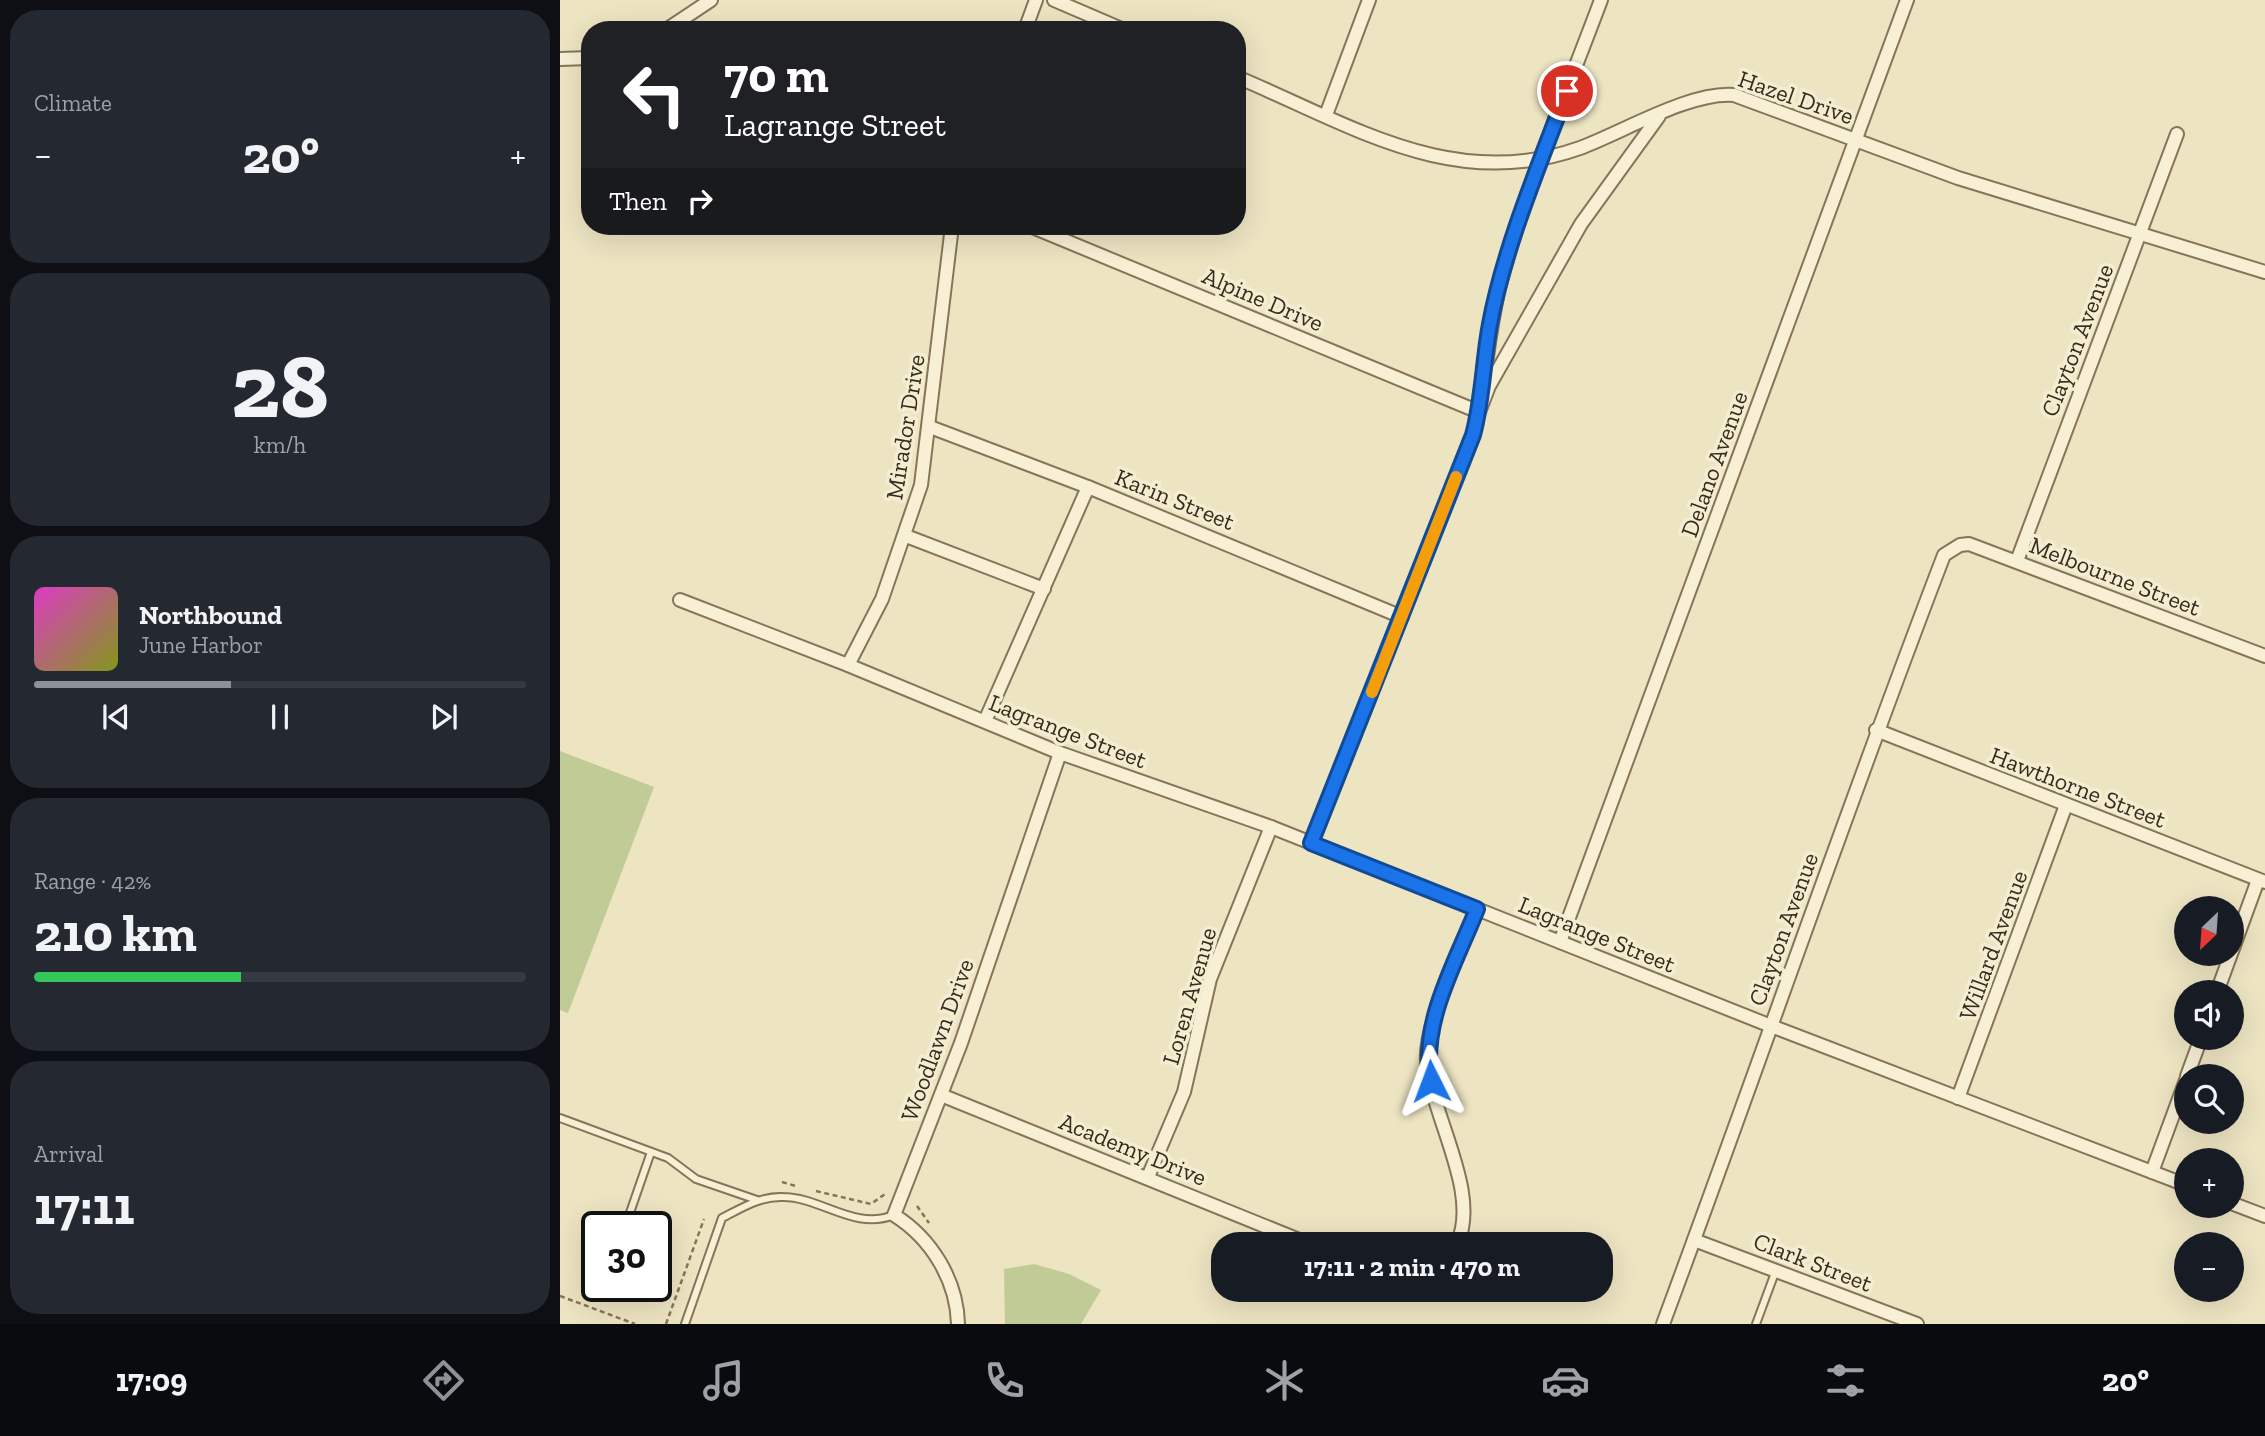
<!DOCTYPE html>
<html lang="en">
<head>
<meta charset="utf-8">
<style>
  :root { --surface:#171b24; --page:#242831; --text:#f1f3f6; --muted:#9ea1a6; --line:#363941; --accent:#8c9099 }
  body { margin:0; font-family:"Zilla Slab",serif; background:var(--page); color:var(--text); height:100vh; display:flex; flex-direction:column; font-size:26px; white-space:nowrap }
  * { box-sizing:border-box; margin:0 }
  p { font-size:23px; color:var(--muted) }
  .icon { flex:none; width:38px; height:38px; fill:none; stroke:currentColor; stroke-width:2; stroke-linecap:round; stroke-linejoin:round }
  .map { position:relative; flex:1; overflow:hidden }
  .side { display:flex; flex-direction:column; gap:10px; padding:10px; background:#0d0f14; width:560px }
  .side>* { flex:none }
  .guide { position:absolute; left:21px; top:21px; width:665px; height:214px; border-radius:28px; box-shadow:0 7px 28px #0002; background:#202124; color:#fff; overflow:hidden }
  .needle { width:46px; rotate:205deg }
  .controls { position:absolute; left:1614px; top:896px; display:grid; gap:14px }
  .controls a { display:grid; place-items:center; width:70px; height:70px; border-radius:50%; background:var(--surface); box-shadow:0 7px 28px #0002; font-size:35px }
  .speed { position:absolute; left:21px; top:1211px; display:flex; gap:14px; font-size:35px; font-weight:700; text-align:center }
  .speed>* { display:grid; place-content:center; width:91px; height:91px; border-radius:50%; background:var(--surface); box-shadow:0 7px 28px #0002; line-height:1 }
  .speed .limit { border:4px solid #111; border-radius:10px; background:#fff; color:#111 }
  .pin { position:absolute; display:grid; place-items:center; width:60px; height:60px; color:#fff; margin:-30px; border:4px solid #fff; border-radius:50%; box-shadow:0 2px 7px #0007 }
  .me { position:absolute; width:77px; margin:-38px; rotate:357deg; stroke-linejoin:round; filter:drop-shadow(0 0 5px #0008) }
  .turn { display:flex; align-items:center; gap:24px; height:147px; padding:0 28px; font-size:32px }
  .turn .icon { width:91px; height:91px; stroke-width:2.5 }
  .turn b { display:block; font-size:49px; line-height:60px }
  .then { display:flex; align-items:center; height:66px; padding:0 28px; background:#0003; gap:14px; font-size:26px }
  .big { font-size:52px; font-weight:700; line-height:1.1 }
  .side .tile { flex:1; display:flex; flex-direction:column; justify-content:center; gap:10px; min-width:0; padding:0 24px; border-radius:28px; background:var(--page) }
  .side .dial { align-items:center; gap:0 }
  .dial b { font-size:91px; line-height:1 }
  .song { display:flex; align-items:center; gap:21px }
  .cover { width:84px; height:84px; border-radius:10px; background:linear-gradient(135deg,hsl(310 70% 55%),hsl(70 70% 35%)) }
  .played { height:7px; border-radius:4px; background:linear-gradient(90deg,var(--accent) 40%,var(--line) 40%) }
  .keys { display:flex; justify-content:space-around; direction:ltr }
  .heat { display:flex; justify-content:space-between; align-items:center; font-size:38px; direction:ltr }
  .charge { height:10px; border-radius:5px; background:linear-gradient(90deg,#34c759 42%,var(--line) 0) }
  .trip { position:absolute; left:651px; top:1232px; width:402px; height:70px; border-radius:28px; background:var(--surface); box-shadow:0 7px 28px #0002; font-weight:700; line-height:70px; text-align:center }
  .tabs { display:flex; height:112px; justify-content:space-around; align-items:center; background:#090b0e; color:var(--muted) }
  .tabs .icon { width:49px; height:49px }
  .tabs .on { color:var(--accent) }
  .tabs b { font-size:32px; color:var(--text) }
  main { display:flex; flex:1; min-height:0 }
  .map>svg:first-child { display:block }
  .green { fill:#c0cb96 }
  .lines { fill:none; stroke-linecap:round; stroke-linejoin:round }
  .lane-casing { stroke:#867559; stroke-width:10 }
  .street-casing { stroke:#867559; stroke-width:16 }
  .path { stroke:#867559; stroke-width:2.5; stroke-dasharray:5 3.5; stroke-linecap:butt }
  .lane { stroke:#f8f0d5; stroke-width:6 }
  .street { stroke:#f8f0d5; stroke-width:12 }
  .route-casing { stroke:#114b97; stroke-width:18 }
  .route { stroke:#1a73e8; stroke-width:12 }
  .slow { stroke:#f59e0b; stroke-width:12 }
  .labels { text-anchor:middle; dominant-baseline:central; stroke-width:7; stroke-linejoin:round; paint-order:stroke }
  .street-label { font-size:24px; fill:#362c1d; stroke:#f5edd1 }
</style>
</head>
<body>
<main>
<section class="side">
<div class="tile"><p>Climate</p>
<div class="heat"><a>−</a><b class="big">20°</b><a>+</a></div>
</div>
<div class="tile dial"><b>28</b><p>km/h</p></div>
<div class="tile">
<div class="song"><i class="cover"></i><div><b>Northbound</b><p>June Harbor</p></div></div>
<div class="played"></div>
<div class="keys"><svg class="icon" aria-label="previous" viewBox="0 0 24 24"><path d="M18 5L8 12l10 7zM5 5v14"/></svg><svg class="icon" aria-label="pause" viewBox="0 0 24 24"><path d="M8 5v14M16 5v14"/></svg><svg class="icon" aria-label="next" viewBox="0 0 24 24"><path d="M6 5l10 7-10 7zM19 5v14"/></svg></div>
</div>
<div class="tile"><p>Range · 42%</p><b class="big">210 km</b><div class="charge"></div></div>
<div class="tile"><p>Arrival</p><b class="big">17:11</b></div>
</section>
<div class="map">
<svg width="1705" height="1324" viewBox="0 0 1705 1324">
  <rect width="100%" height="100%" fill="#ede4c2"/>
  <!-- green -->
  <g class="green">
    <path d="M0 751 94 787 8 1013 0 1010Z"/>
    <path d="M474 1264 509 1274 541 1290 521 1324H445L444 1269Z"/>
  </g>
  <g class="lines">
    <!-- lane casing -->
    <g class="lane-casing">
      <g id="lane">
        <path d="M0 1118 108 1158 136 1179 197 1200"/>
        <path d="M65 1227 91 1152"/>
        <path d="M40 1296 44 1286"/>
        <path d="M125 1324 162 1218C182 1208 200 1196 223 1197 261 1197 294 1231 334 1215"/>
        <path d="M1196 1324 1216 1270"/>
      </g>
    </g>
    <!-- street casing -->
    <g class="street-casing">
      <g id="street">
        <path d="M494 0 564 30"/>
        <path d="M106 30 151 0"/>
        <path d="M465 30 476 0"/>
        <path d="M0 59 30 58"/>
        <path d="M677 77C791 125 894 193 1020 148 1063 132 1131 91 1174 95L1398 178 1705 272"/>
        <path d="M766 115 809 0"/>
        <path d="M470 226 919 412 929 386 1021 224 1099 116"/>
        <path d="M370 427 528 487 842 617"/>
        <path d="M346 536 484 589"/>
        <path d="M1457 561 1617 134"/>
        <path d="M120 600 288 665 500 753 711 827 1211 1026 1626 1185"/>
        <path d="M288 665 322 599 361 485 392 226"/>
        <path d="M425 721 528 487"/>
        <path d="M1316 730 1705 882"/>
        <path d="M751 843 913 435C927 383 927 329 942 277 968 183 1007 91 1041 0"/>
        <path d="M1000 942 1347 0"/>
        <path d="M1657 992 1698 880"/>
        <path d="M1627 1076 1641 1038"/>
        <path d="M381 1095 749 1244"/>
        <path d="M1398 1098 1506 805"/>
        <path d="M1592 1172 1626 1080"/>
        <path d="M588 1177 624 1092 650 979 711 827"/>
        <path d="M1671 1203 1705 1216"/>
        <path d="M1134 1240 1357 1324"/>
        <path d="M897 1244C921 1193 872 1118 867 1062 864 1022 902 948 917 909"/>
        <path d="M398 1324C397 1280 371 1238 334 1215L401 1043 500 753"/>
        <path d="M1103 1324C1198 1068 1286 810 1384 555L1400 545 1409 544 1705 656"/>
      </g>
    </g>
    <!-- path -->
    <g class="path">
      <path d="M222 1182 236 1186"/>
      <path d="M256 1191 311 1204 325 1194"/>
      <path d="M357 1206 369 1223"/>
      <path d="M0 1296 75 1324"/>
      <path d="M106 1324 144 1219"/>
    </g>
    <!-- lane -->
    <use href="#lane" class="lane"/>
    <!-- street -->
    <use href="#street" class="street"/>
  </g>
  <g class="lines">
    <!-- route casing -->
    <g class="route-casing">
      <path id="route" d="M871 1081C860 1023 896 962 917 909L751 843 913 435C923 398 923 361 930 324 944 248 980 163 1007 91"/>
    </g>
    <!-- route -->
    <use href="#route" class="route"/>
    <!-- slow -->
    <path class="slow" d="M812 692 896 477"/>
  </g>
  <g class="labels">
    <!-- street labels -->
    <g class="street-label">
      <text transform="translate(1236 97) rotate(19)">Hazel Drive</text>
      <text transform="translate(703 299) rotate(23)">Alpine Drive</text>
      <text transform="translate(1517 340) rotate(-69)">Clayton Avenue</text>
      <text transform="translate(345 427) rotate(-81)">Mirador Drive</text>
      <text transform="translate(1154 464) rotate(-70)">Delano Avenue</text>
      <text transform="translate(615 499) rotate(22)">Karin Street</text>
      <text transform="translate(1555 576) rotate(21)">Melbourne Street</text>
      <text transform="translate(508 731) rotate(21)">Lagrange Street</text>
      <text transform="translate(1518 787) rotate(21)">Hawthorne Street</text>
      <text transform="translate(1223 929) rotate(-70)">Clayton Avenue</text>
      <text transform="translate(1037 934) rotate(22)">Lagrange Street</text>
      <text transform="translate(1433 945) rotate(-70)">Willard Avenue</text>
      <text transform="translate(629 996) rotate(-74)">Loren Avenue</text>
      <text transform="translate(377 1040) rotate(-70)">Woodlawn Drive</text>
      <text transform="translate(573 1149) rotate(22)">Academy Drive</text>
      <text transform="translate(1253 1262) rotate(21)">Clark Street</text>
    </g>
  </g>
</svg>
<div class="controls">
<a><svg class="needle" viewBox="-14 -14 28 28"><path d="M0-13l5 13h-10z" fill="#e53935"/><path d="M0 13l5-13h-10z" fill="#9ea1a6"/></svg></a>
<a><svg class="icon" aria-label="sound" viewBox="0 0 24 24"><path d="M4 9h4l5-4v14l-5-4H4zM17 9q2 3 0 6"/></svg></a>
<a><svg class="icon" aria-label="search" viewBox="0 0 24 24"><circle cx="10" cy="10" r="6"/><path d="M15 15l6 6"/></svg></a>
<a>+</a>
<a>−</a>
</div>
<div class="speed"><div class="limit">30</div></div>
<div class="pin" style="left:1007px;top:91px;background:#d93025"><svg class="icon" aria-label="arrive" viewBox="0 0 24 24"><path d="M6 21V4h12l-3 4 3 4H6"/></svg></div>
<svg class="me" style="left:871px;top:1081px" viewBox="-20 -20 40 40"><path d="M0-17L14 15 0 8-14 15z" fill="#1a73e8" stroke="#fff" stroke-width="4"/></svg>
<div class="trip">17:11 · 2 min · 470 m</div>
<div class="guide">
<div class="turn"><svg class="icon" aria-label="left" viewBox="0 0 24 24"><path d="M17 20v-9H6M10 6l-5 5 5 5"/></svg><div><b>70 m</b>Lagrange Street</div></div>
<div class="then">Then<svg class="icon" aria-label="right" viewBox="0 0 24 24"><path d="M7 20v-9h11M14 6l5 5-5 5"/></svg></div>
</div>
</div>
</main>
<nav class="tabs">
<b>17:09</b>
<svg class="icon on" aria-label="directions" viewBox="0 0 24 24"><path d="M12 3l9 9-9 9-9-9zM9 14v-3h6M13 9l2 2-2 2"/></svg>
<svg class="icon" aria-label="music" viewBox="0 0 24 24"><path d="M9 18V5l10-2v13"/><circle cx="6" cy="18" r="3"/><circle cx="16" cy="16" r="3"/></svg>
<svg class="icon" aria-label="phone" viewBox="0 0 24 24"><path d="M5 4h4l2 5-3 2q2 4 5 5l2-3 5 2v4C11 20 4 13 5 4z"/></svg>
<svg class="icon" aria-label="climate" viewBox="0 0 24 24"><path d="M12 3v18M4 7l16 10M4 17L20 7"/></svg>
<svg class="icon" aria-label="car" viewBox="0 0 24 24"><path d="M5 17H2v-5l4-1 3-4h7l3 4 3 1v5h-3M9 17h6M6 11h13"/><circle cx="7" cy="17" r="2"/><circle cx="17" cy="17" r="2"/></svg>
<svg class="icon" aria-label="filters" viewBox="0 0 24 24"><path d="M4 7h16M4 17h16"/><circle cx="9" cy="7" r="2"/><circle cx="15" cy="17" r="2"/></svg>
<b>20°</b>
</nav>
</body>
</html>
